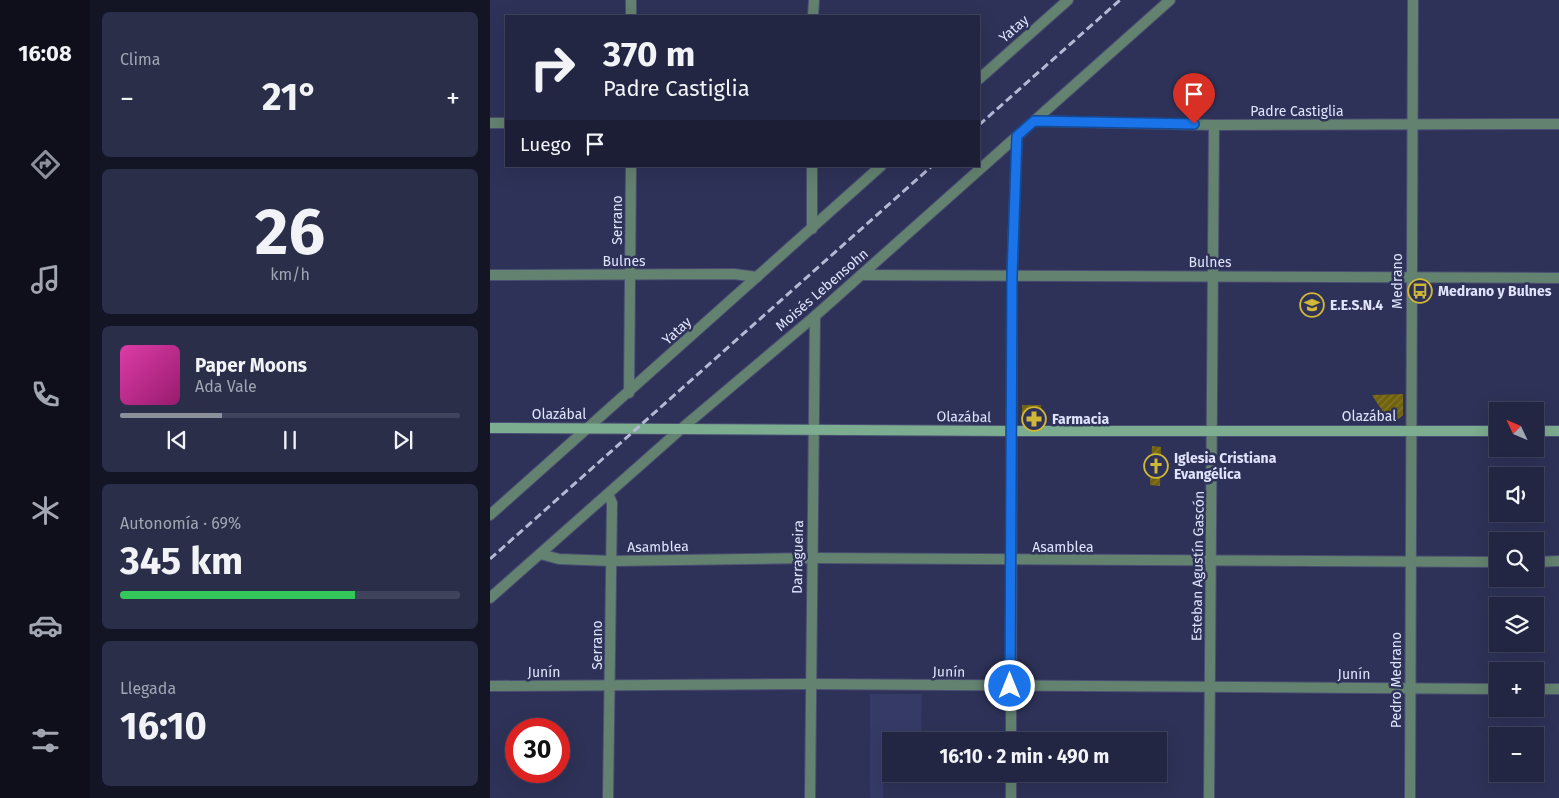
<!DOCTYPE html>
<html lang="es">
<head>
<meta charset="utf-8">
<style>
  :root { --surface:#222642; --page:#2a2e49; --text:#f1f3f6; --muted:#a2a5b2; --line:#3f435b; --accent:#8c9099 }
  body { margin:0; font-family:"Fira Sans",sans-serif; background:var(--page); color:var(--text); height:100vh; display:flex; flex-direction:column; font-size:19px; white-space:nowrap }
  * { box-sizing:border-box; margin:0 }
  p { font-size:16px; color:var(--muted) }
  .icon { flex:none; width:28px; height:28px; fill:none; stroke:currentColor; stroke-width:2; stroke-linecap:round; stroke-linejoin:round }
  .map { position:relative; flex:1; overflow:hidden }
  .side { display:flex; flex-direction:column; gap:12px; padding:12px; background:#131524; width:400px }
  .side>* { flex:none }
  .banner { position:absolute; left:15px; top:15px; width:475px; height:152px; border-radius:0px; box-shadow:0 5px 20px #0002,0 0 0 1px var(--line); background:#222642; color:var(--text); overflow:hidden }
  .needle { width:32px; rotate:314deg }
  .fabs { position:absolute; left:999px; top:402px; display:grid; gap:10px }
  .fabs a { display:grid; place-items:center; width:55px; height:55px; border-radius:0px; background:var(--surface); box-shadow:0 5px 20px #0002,0 0 0 1px var(--line); font-size:25px }
  .speed { position:absolute; left:15px; top:718px; display:flex; gap:10px; font-size:25px; font-weight:700; text-align:center }
  .speed>* { display:grid; place-content:center; width:65px; height:65px; border-radius:50%; background:var(--surface); box-shadow:0 5px 20px #0002,0 0 0 1px var(--line); line-height:1 }
  .speed .limit { border:8px solid #d22; background:#fff; color:#111 }
  .pin { position:absolute; display:grid; place-items:center; width:42px; height:42px; color:#fff; margin:-51px -21px; border-radius:50% 50% 50% 0; rotate:-45deg; box-shadow:0 0 5px #0007 }
  .pin .icon { rotate:45deg }
  .me { position:absolute; width:55px; margin:-28px; rotate:0deg; stroke-linejoin:round; filter:drop-shadow(0 0 4px #0008) }
  .turn { display:flex; align-items:center; gap:18px; height:105px; padding:0 15px; font-size:22px }
  .turn .icon { width:65px; height:65px; stroke-width:2.5 }
  .turn b { display:block; font-size:35px; line-height:42px }
  .then { display:flex; align-items:center; height:48px; padding:0 15px; background:#0003; gap:10px; font-size:19px }
  .big { font-size:38px; font-weight:700; line-height:1.1 }
  .side .tile { flex:1; display:flex; flex-direction:column; justify-content:center; gap:8px; min-width:0; padding:0 18px; border-radius:8px; background:var(--page) }
  .side .dial { align-items:center; gap:0 }
  .dial b { font-size:65px; line-height:1 }
  .song { display:flex; align-items:center; gap:15px }
  .cover { width:60px; height:60px; border-radius:8px; background:linear-gradient(135deg,hsl(320 70% 55%),hsl(320 70% 35%)) }
  .played { height:5px; border-radius:2px; background:linear-gradient(90deg,var(--accent) 30%,var(--line) 30%) }
  .keys { display:flex; justify-content:space-around; direction:ltr }
  .heat { display:flex; justify-content:space-between; align-items:center; font-size:28px; direction:ltr }
  .charge { height:8px; border-radius:4px; background:linear-gradient(90deg,#34c759 69%,var(--line) 0) }
  .trip { position:absolute; left:392px; top:732px; width:285px; height:50px; border-radius:0px; background:var(--surface); box-shadow:0 5px 20px #0002,0 0 0 1px var(--line); font-weight:700; line-height:50px; text-align:center }
  main { display:flex; flex:1; min-height:0 }
  .tab-bar { display:flex; flex-direction:column; width:90px; justify-content:space-around; align-items:center; background:#0e0f1a; color:var(--muted) }
  .tab-bar .icon { width:35px; height:35px }
  .tab-bar .active { color:var(--accent) }
  .tab-bar b { font-size:22px; color:var(--text) }
  .map>svg:first-child { display:block }
  .built { fill:#363a67 }
  .building { fill:url(#building-hatch) }
  .lines { fill:none; stroke-linecap:round; stroke-linejoin:round }
  .street-casing { stroke:#4a4e72; stroke-width:12 }
  .secondary-casing { stroke:#4a4e72; stroke-width:12 }
  .street { stroke:#648270; stroke-width:10 }
  .secondary { stroke:#7cad90; stroke-width:10 }
  .rail { stroke:#b5b9d5; stroke-width:3; stroke-dasharray:8 4; stroke-linecap:butt }
  .route-casing { stroke:#114b97; stroke-width:12 }
  .route { stroke:#1a73e8; stroke-width:9 }
  .labels { text-anchor:middle; dominant-baseline:central; stroke-width:5; stroke-linejoin:round; paint-order:stroke }
  .street-label { font-size:14px; fill:#e0e4fd; stroke:#2e3258 }
  .poi-label { font-size:14px; font-weight:bold; fill:#e0e4fd; stroke:#2e3258; text-anchor:start }
</style>
</head>
<body>
<main>
<nav class="tab-bar">
<b>16:08</b>
<svg class="icon active" aria-label="directions" viewBox="0 0 24 24"><path d="M12 3l9 9-9 9-9-9zM9 14v-3h6M13 9l2 2-2 2"/></svg>
<svg class="icon" aria-label="music" viewBox="0 0 24 24"><path d="M9 18V5l10-2v13"/><circle cx="6" cy="18" r="3"/><circle cx="16" cy="16" r="3"/></svg>
<svg class="icon" aria-label="phone" viewBox="0 0 24 24"><path d="M5 4h4l2 5-3 2q2 4 5 5l2-3 5 2v4C11 20 4 13 5 4z"/></svg>
<svg class="icon" aria-label="climate" viewBox="0 0 24 24"><path d="M12 3v18M4 7l16 10M4 17L20 7"/></svg>
<svg class="icon" aria-label="car" viewBox="0 0 24 24"><path d="M5 17H2v-5l4-1 3-4h7l3 4 3 1v5h-3M9 17h6M6 11h13"/><circle cx="7" cy="17" r="2"/><circle cx="17" cy="17" r="2"/></svg>
<svg class="icon" aria-label="filters" viewBox="0 0 24 24"><path d="M4 7h16M4 17h16"/><circle cx="9" cy="7" r="2"/><circle cx="15" cy="17" r="2"/></svg>
</nav>
<section class="side">
<div class="tile"><p>Clima</p>
<div class="heat"><a>−</a><b class="big">21°</b><a>+</a></div>
</div>
<div class="tile dial"><b>26</b><p>km/h</p></div>
<div class="tile">
<div class="song"><i class="cover"></i><div><b>Paper Moons</b><p>Ada Vale</p></div></div>
<div class="played"></div>
<div class="keys"><svg class="icon" aria-label="previous" viewBox="0 0 24 24"><path d="M18 5L8 12l10 7zM5 5v14"/></svg><svg class="icon" aria-label="pause" viewBox="0 0 24 24"><path d="M8 5v14M16 5v14"/></svg><svg class="icon" aria-label="next" viewBox="0 0 24 24"><path d="M6 5l10 7-10 7zM19 5v14"/></svg></div>
</div>
<div class="tile"><p>Autonomía · 69%</p><b class="big">345 km</b><div class="charge"></div></div>
<div class="tile"><p>Llegada</p><b class="big">16:10</b></div>
</section>
<div class="map">
<svg width="1069" height="798" viewBox="0 0 1069 798">
  <defs>
    <pattern id="building-hatch" width="6" height="6" patternUnits="userSpaceOnUse" patternTransform="scale(1.25)"><rect width="6" height="6" fill="#71620d"/><path d="M-1 1l2-2M0 6l6-6M5 7l2-2" fill="none" stroke="#857831"/></pattern>
  </defs>
  <rect width="100%" height="100%" fill="#2e3258"/>
  <!-- built -->
  <path class="built" d="M380 694H432L431 741H401V745L394 746 393 798H380Z"/>
  <!-- building -->
  <g class="building">
    <path d="M913 394V415L907 420H898L882 395Z"/>
    <path d="M532 405H551L550 423H535L532 417Z"/>
    <path d="M662 446 671 447 670 486 660 485Z"/>
  </g>
  <g class="lines">
    <!-- street casing -->
    <g class="street-casing">
      <g id="street">
        <path d="M141 16V0"/>
        <path d="M323 16 324 0"/>
        <path d="M489 79 578 0"/>
        <path d="M544 121 724 125 1069 124"/>
        <path d="M0 123H16"/>
        <path d="M322 229V166"/>
        <path d="M0 275 244 274 267 277"/>
        <path d="M371 275 1069 278"/>
        <path d="M139 393 141 166"/>
        <path d="M0 515 391 166"/>
        <path d="M50 554 69 559 122 561 322 558 1008 562"/>
        <path d="M1045 562 1069 561"/>
        <path d="M0 598 191 429 325 316 680 0"/>
        <path d="M0 686 320 684 1008 689"/>
        <path d="M1045 689H1069"/>
        <path d="M521 741 522 276 527 137"/>
        <path d="M521 774V798"/>
        <path d="M118 798 122 503 118 494"/>
        <path d="M320 798 325 316"/>
        <path d="M719 798 724 125"/>
        <path d="M920 798 923 0"/>
      </g>
    </g>
    <!-- secondary casing -->
    <g class="secondary-casing">
      <g id="secondary">
        <path d="M0 428 522 431H1008"/>
        <path d="M1045 431H1069"/>
      </g>
    </g>
    <!-- street -->
    <use href="#street" class="street"/>
    <!-- secondary -->
    <use href="#secondary" class="secondary"/>
    <!-- rail -->
    <g class="rail">
      <path d="M489 125 630 0"/>
      <path d="M0 559 442 166"/>
    </g>
  </g>
  <g class="lines">
    <!-- route casing -->
    <g class="route-casing">
      <path id="route" d="M520 686 522 276 527 136 544 121 704 124"/>
    </g>
    <!-- route -->
    <use href="#route" class="route"/>
  </g>
  <!-- icons -->
  <defs>
    <g id="bus-ring" transform="scale(1.25)"><circle r="9.5" fill="#2e3258" stroke="#d0b736" stroke-width="1.5"/><path d="M-5-6H5V4H4V6H2V4H-2V6H-4V4H-5ZM-3.5-4V0h7V-4ZM-3.5 1.2v1.5H-2V1.2ZM2 1.2v1.5H3.5V1.2Z" fill="#d0b736"/></g>
    <g id="school-ring" transform="scale(1.25)"><circle r="9.5" fill="#2e3258" stroke="#d0b736" stroke-width="1.5"/><path d="M0-5L7-2L0 1L-7-2ZM-4 1L0 2.5L4 1V4Q0 6-4 4Z" fill="#d0b736"/></g>
    <g id="pharmacy-ring" transform="scale(1.25)"><circle r="9.5" fill="#2e3258" stroke="#d0b736" stroke-width="1.5"/><path d="M-2-6h4v4h4v4h-4v4h-4v-4h-4v-4h4Z" fill="#d0b736"/></g>
    <g id="church-ring" transform="scale(1.25)"><circle r="9.5" fill="#2e3258" stroke="#d0b736" stroke-width="1.5"/><path d="M-1.2-6h2.4v3.5h3.3v2.4h-3.3V6h-2.4V-.1h-3.3v-2.4h3.3Z" fill="#d0b736"/></g>
  </defs>
  <g fill-rule="evenodd">
    <use href="#bus-ring" x="930" y="291"/>
    <use href="#school-ring" x="822" y="305"/>
    <use href="#pharmacy-ring" x="544" y="419"/>
    <use href="#church-ring" x="666" y="466"/>
  </g>
  <g class="labels">
    <!-- street labels -->
    <g class="street-label">
      <text transform="translate(524 29) rotate(-41)">Yatay</text>
      <text x="807" y="111">Padre Castiglia</text>
      <text transform="translate(127 220) rotate(-90)">Serrano</text>
      <text x="134" y="261">Bulnes</text>
      <text x="720" y="262">Bulnes</text>
      <text transform="translate(907 281) rotate(-90)">Medrano</text>
      <text transform="translate(332 290) rotate(-41)">Moisés Lebensohn</text>
      <text transform="translate(187 331) rotate(-42)">Yatay</text>
      <text x="69" y="414">Olazábal</text>
      <text x="879" y="416">Olazábal</text>
      <text transform="translate(474 417) rotate(1)">Olazábal</text>
      <text transform="translate(168 547) rotate(-1)">Asamblea</text>
      <text x="573" y="547">Asamblea</text>
      <text transform="translate(308 557) rotate(-89)">Darragueira</text>
      <text transform="translate(708 566) rotate(-89)">Esteban Agustín Gascón</text>
      <text transform="translate(107 645) rotate(-90)">Serrano</text>
      <text x="54" y="672">Junín</text>
      <text transform="translate(459 672) rotate(1)">Junín</text>
      <text x="864" y="674">Junín</text>
      <text transform="translate(906 680) rotate(-90)">Pedro Medrano</text>
    </g>
    <!-- poi labels -->
    <g class="poi-label">
      <text x="948" y="291">Medrano y Bulnes</text>
      <text x="840" y="305">E.E.S.N.4</text>
      <text x="562" y="419">Farmacia</text>
      <text x="684" y="458">Iglesia Cristiana<tspan x="684" dy="16">Evangélica</tspan></text>
    </g>
  </g>
</svg>
<div class="fabs">
<a><svg class="needle" viewBox="-14 -14 28 28"><path d="M0-13l5 13h-10z" fill="#e53935"/><path d="M0 13l5-13h-10z" fill="#a2a5b2"/></svg></a>
<a><svg class="icon" aria-label="sound" viewBox="0 0 24 24"><path d="M4 9h4l5-4v14l-5-4H4zM17 9q2 3 0 6"/></svg></a>
<a><svg class="icon" aria-label="search" viewBox="0 0 24 24"><circle cx="10" cy="10" r="6"/><path d="M15 15l6 6"/></svg></a>
<a><svg class="icon" aria-label="layers" viewBox="0 0 24 24"><path d="M12 4l9 5-9 5-9-5zM3 14l9 5 9-5"/></svg></a>
<a>+</a>
<a>−</a>
</div>
<div class="speed"><div class="limit">30</div></div>
<div class="pin" style="left:704px;top:124px;background:#d93025"><svg class="icon" aria-label="arrive" viewBox="0 0 24 24"><path d="M6 21V4h12l-3 4 3 4H6"/></svg></div>
<svg class="me" style="left:520px;top:686px" viewBox="-20 -20 40 40"><circle r="17" fill="#1a73e8" stroke="#fff" stroke-width="3"/><path d="M0-11L8 9 0 5-8 9z" fill="#fff"/></svg>
<div class="trip">16:10 · 2 min · 490 m</div>
<div class="banner">
<div class="turn"><svg class="icon" aria-label="right" viewBox="0 0 24 24"><path d="M7 20v-9h11M14 6l5 5-5 5"/></svg><div><b>370 m</b>Padre Castiglia</div></div>
<div class="then">Luego<svg class="icon" aria-label="arrive" viewBox="0 0 24 24"><path d="M6 21V4h12l-3 4 3 4H6"/></svg></div>
</div>
</div>
</main>
</body>
</html>
